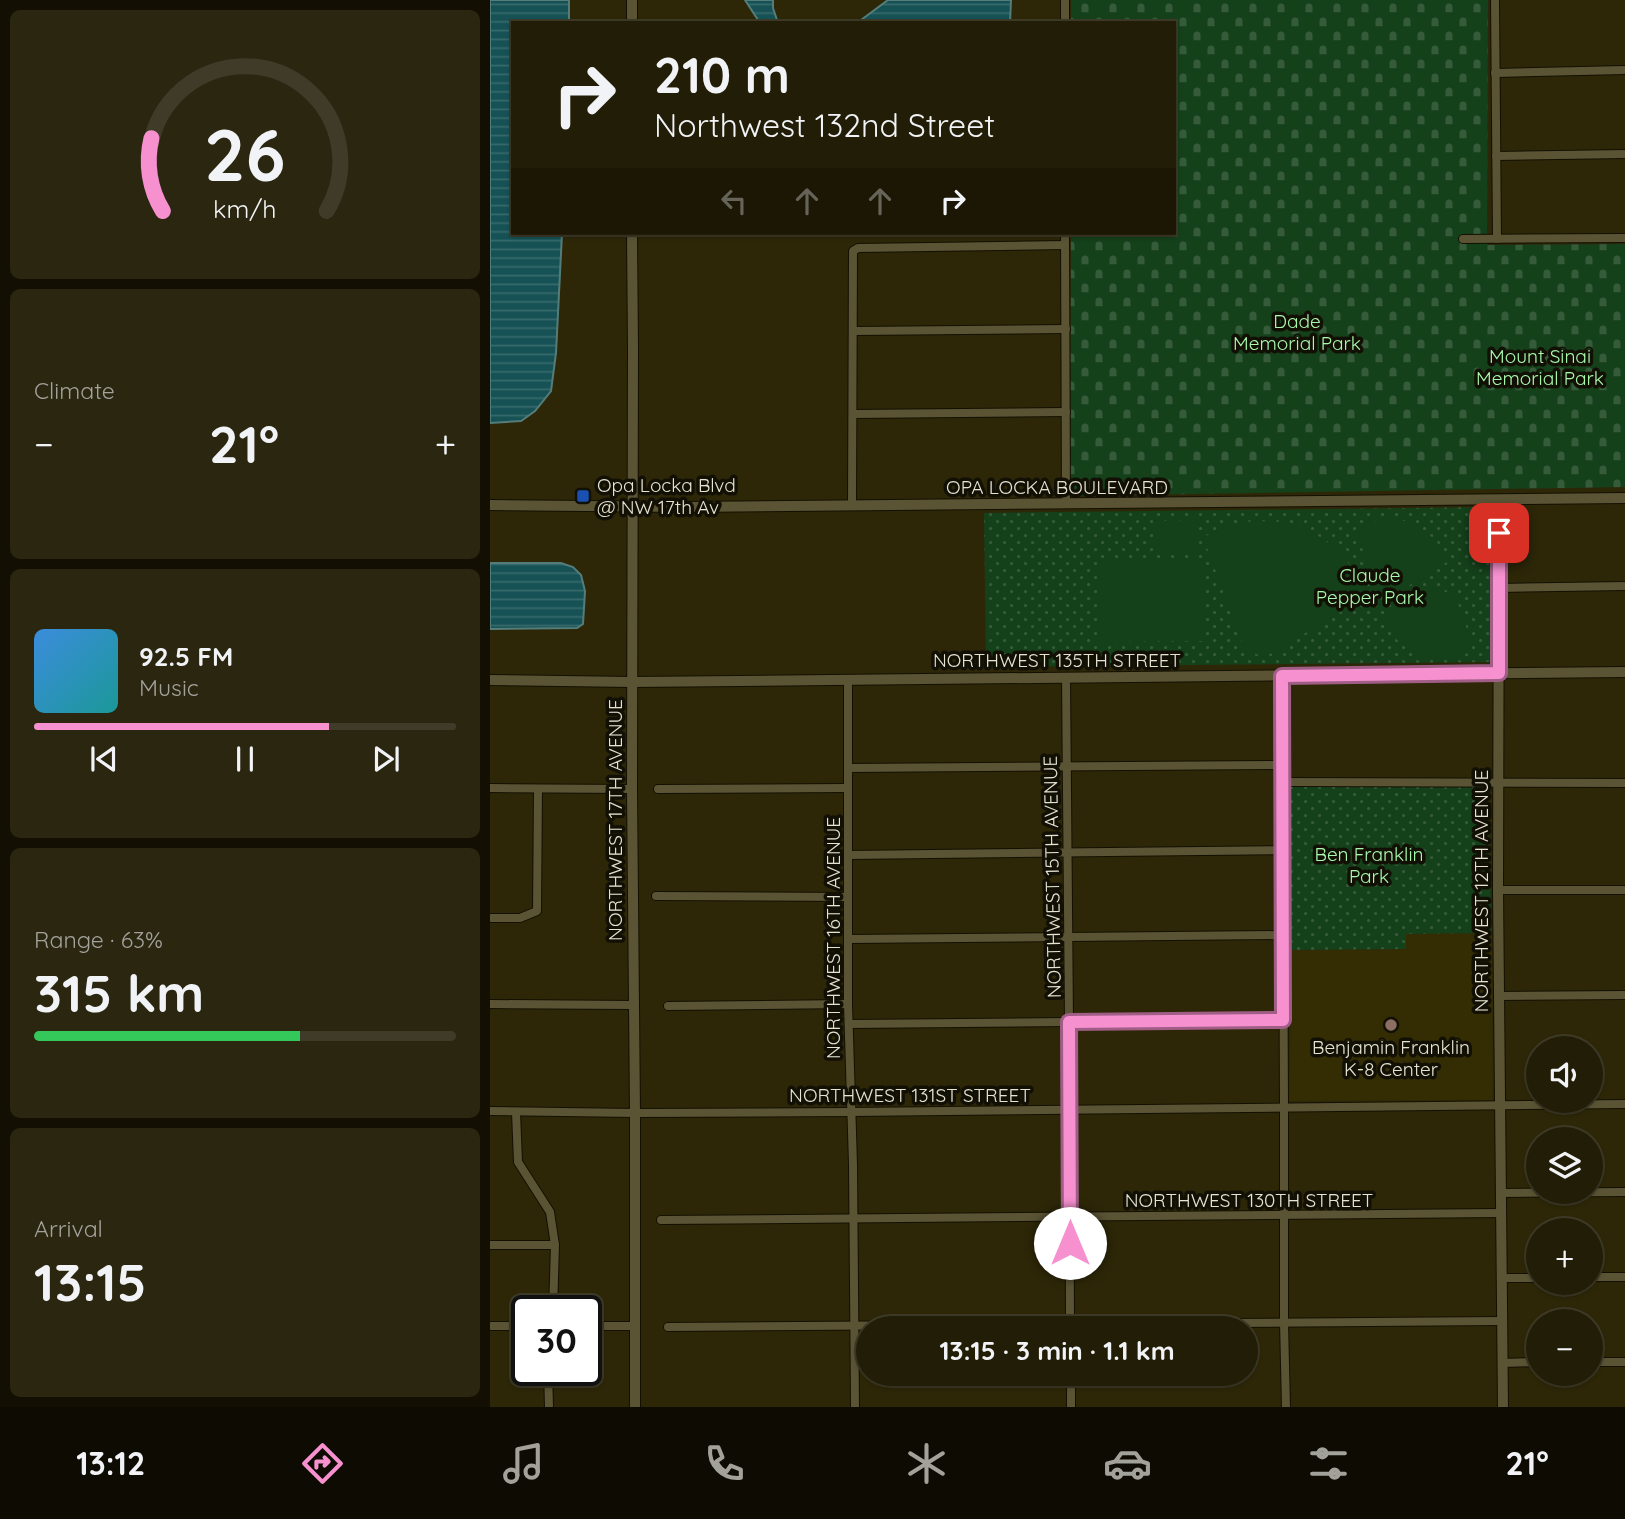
<!DOCTYPE html>
<html lang="en">
<head>
<meta charset="utf-8">
<style>
  :root { --surface:#221d06; --page:#2a2610; --text:#f1f3f6; --muted:#a2a29b; --line:#3f3b28; --accent:#f690cf }
  body { margin:0; font-family:Quicksand,sans-serif; background:var(--page); color:var(--text); height:100vh; display:flex; flex-direction:column; font-size:26px; white-space:nowrap }
  * { box-sizing:border-box; margin:0 }
  p { font-size:23px; color:var(--muted) }
  .icon { flex:none; width:38px; height:38px; fill:none; stroke:currentColor; stroke-width:2; stroke-linecap:round; stroke-linejoin:round }
  .map { position:relative; flex:1; overflow:hidden }
  .sheet { display:flex; flex-direction:column; gap:10px; padding:10px; background:#131003; width:490px }
  .sheet>* { flex:none }
  .hud { position:absolute; left:21px; top:21px; width:665px; height:214px; border-radius:0px; box-shadow:0 2px 5px #0004,0 0 0 2px var(--line); background:#221d06; color:var(--text); overflow:hidden }
  .buttons { position:absolute; left:1036px; top:1036px; display:grid; gap:14px }
  .buttons a { display:grid; place-items:center; width:77px; height:77px; border-radius:50%; background:var(--surface); box-shadow:0 2px 5px #0004,0 0 0 2px var(--line); font-size:35px }
  .speed { position:absolute; left:21px; top:1295px; display:flex; gap:14px; font-size:35px; font-weight:700; text-align:center }
  .speed>* { display:grid; place-content:center; width:91px; height:91px; border-radius:50%; background:var(--surface); box-shadow:0 2px 5px #0004,0 0 0 2px var(--line); line-height:1 }
  .speed .limit { border:4px solid #111; border-radius:10px; background:#fff; color:#111 }
  .pin { position:absolute; display:grid; place-items:center; width:60px; height:60px; color:#fff; margin:-30px; border-radius:14px; box-shadow:0 4px 10px #0006 }
  .me { position:absolute; width:77px; margin:-38px; rotate:0deg; stroke-linejoin:round; filter:drop-shadow(0 0 5px #0008) }
  .turn { display:flex; align-items:center; gap:24px; height:147px; padding:0 28px; font-size:32px }
  .turn .icon { width:91px; height:91px; stroke-width:2.5 }
  .turn b { display:block; font-size:49px; line-height:60px }
  .lanes { display:flex; align-items:center; height:66px; padding:0 28px; background:#0003; justify-content:center; gap:35px; direction:ltr }
  .lanes .off { opacity:.35 }
  .big { font-size:52px; font-weight:700; line-height:1.1 }
  .sheet .card { flex:1; display:flex; flex-direction:column; justify-content:center; gap:10px; min-width:0; padding:0 24px; border-radius:10px; background:var(--page) }
  .sheet .dial { align-items:center; gap:0 }
  .dial svg { height:182px; overflow:visible; fill:none; stroke:var(--line); stroke-width:7; stroke-linecap:round; text-anchor:middle }
  .dial text { fill:var(--text); stroke:none }
  .song { display:flex; align-items:center; gap:21px }
  .cover { width:84px; height:84px; border-radius:10px; background:linear-gradient(135deg,hsl(210 70% 55%),hsl(180 70% 35%)) }
  .played { height:7px; border-radius:4px; background:linear-gradient(90deg,var(--accent) 70%,var(--line) 70%) }
  .keys { display:flex; justify-content:space-around; direction:ltr }
  .heat { display:flex; justify-content:space-between; align-items:center; font-size:38px; direction:ltr }
  .charge { height:10px; border-radius:5px; background:linear-gradient(90deg,#34c759 63%,var(--line) 0) }
  .trip { position:absolute; left:366px; top:1316px; width:402px; height:70px; border-radius:35px; background:var(--surface); box-shadow:0 2px 5px #0004,0 0 0 2px var(--line); font-weight:700; line-height:70px; text-align:center }
  .tab-bar { display:flex; height:112px; justify-content:space-around; align-items:center; background:#0e0c02; color:var(--muted) }
  .tab-bar .icon { width:49px; height:49px }
  .tab-bar .on { color:var(--accent) }
  .tab-bar b { font-size:32px; color:var(--text) }
  main { display:flex; flex:1; min-height:0 }
  .map>svg:first-child { display:block }
  .built { fill:#342d04 }
  .cemetery { fill:url(#cemetery-stones) }
  .park { fill:url(#park-dots) }
  .pitch { fill:#14401a }
  .water { fill:url(#water-rules); stroke:#547d7a; stroke-width:2 }
  .lines { fill:none; stroke-linecap:round; stroke-linejoin:round }
  .street-casing { stroke:#141000; stroke-width:10 }
  .secondary-casing { stroke:#141000; stroke-width:12 }
  .street { stroke:#5a5435; stroke-width:8 }
  .secondary { stroke:#5a5435; stroke-width:10 }
  .route-casing { stroke:#a05e87; stroke-width:18 }
  .route { stroke:#f690cf; stroke-width:12 }
  .transit-dot { fill:#1a4fb4; stroke:#121005; stroke-width:2.5 }
  .education-dot { fill:#8d6e63; stroke:#121005; stroke-width:2.5 }
  .labels { text-anchor:middle; dominant-baseline:central; stroke-width:7; stroke-linejoin:round; paint-order:stroke }
  .park-label { font-size:19px; fill:#a8f9ad; stroke:#121005 }
  .poi-label { font-size:19px; fill:#e6e3d1; stroke:#121005; text-anchor:start }
  .street-label { font-size:19px; fill:#e6e3d1; stroke:#121005 }
</style>
</head>
<body>
<main>
<section class="sheet">
<div class="card dial"><svg viewBox="0 0 100 80">
<path d="M14 69A42 42 0 1 1 86 69"/>
<path d="M14 69A42 42 0 0 1 9 37" stroke="#f690cf"/>
<text x="50" y="56" font-size="32" font-weight="700">26</text>
<text x="50" y="72" font-size="11">km/h</text>
</svg></div>
<div class="card"><p>Climate</p>
<div class="heat"><a>−</a><b class="big">21°</b><a>+</a></div>
</div>
<div class="card">
<div class="song"><i class="cover"></i><div><b>92.5 FM</b><p>Music</p></div></div>
<div class="played"></div>
<div class="keys"><svg class="icon" aria-label="previous" viewBox="0 0 24 24"><path d="M18 5L8 12l10 7zM5 5v14"/></svg><svg class="icon" aria-label="pause" viewBox="0 0 24 24"><path d="M8 5v14M16 5v14"/></svg><svg class="icon" aria-label="next" viewBox="0 0 24 24"><path d="M6 5l10 7-10 7zM19 5v14"/></svg></div>
</div>
<div class="card"><p>Range · 63%</p><b class="big">315 km</b><div class="charge"></div></div>
<div class="card"><p>Arrival</p><b class="big">13:15</b></div>
</section>
<div class="map">
<svg width="1135" height="1407" viewBox="0 0 1135 1407">
  <defs>
    <pattern id="cemetery-stones" width="16" height="16" patternUnits="userSpaceOnUse" patternTransform="scale(1.75)"><rect width="16" height="16" fill="#14401a"/><path d="M2 7V4a2 2 0 0 1 4 0v3zM10 15v-3a2 2 0 0 1 4 0v3z" fill="#365b3a"/></pattern>
    <pattern id="park-dots" width="8" height="8" patternUnits="userSpaceOnUse" patternTransform="scale(1.75)"><rect width="8" height="8" fill="#14401a"/><path d="M2 2h.1M6 6h.1" fill="none" stroke="#365b3a" stroke-width="1.8" stroke-linecap="round"/></pattern>
    <pattern id="water-rules" width="6" height="5" patternUnits="userSpaceOnUse" patternTransform="scale(1.75)"><rect width="6" height="5" fill="#155155"/><path d="M0 2.5h6" fill="none" stroke="#376a6c"/></pattern>
  </defs>
  <rect width="100%" height="100%" fill="#2d2708"/>
  <!-- built -->
  <path class="built" d="M1002 933 1003 1100 799 1101 802 950 916 949 915 934Z"/>
  <!-- cemetery -->
  <path class="cemetery" d="M581 0H998L997 245 1135 244V487L580 496 581 233H684V23H581Z"/>
  <!-- park -->
  <g class="park">
    <path d="M1004 507V662L496 667 494 513Z"/>
    <path d="M997 786 1002 933 916 934V949L802 950 799 787Z"/>
  </g>
  <!-- pitch -->
  <g class="pitch">
    <path d="M708 520V553L663 554V521Z"/>
    <path d="M886 520C894 520 902 519 910 520 933 524 948 541 959 560L939 576 903 593 889 588 875 558 867 528Z"/>
    <path d="M762 521 795 522 824 533 844 547 865 571 879 595 775 657 755 650 713 537 738 526Z"/>
    <path d="M715 560V641L607 642V561Z"/>
    <path d="M945 588 964 595 974 618 982 652C940 665 914 657 892 619L919 600Z"/>
  </g>
  <!-- water -->
  <g class="water">
    <path d="M0 0H79V23H23V233H72L66 353 61 391 45 411 31 421 0 423Z"/>
    <path d="M255 0H283V8L288 23H270Z"/>
    <path d="M398 0H521L520 23H367Z"/>
    <path d="M0 563H71L83 567 91 575 95 591 93 624 87 628 0 629Z"/>
  </g>
  <g class="lines">
    <!-- street casing -->
    <g class="street-casing">
      <g id="street">
        <path d="M1005 0 1007 239"/>
        <path d="M575 23V0"/>
        <path d="M1005 73 1135 70"/>
        <path d="M1006 156 1135 154"/>
        <path d="M575 233 576 504"/>
        <path d="M973 239 1135 238"/>
        <path d="M363 331 576 329"/>
        <path d="M363 414 576 412"/>
        <path d="M362 506 363 251 368 248 575 245"/>
        <path d="M1008 588 1135 586"/>
        <path d="M792 675 794 1108V1322L796 1407"/>
        <path d="M576 677 579 1022 580 1328"/>
        <path d="M358 679V1004L363 1164 365 1407"/>
        <path d="M358 768 793 765"/>
        <path d="M793 782 1135 783"/>
        <path d="M0 788 142 789"/>
        <path d="M168 789 358 788"/>
        <path d="M358 855 793 850"/>
        <path d="M1008 890H1135"/>
        <path d="M166 896 358 897"/>
        <path d="M0 918H30L47 911 48 789"/>
        <path d="M358 939 794 935"/>
        <path d="M1009 996 1135 995"/>
        <path d="M0 1004 144 1005"/>
        <path d="M178 1006 358 1004"/>
        <path d="M359 1024 793 1020"/>
        <path d="M0 1111 145 1113 361 1112 1135 1104"/>
        <path d="M26 1112 28 1162 60 1212 65 1245 63 1311"/>
        <path d="M1011 1193 1135 1192"/>
        <path d="M171 1220 1011 1213"/>
        <path d="M0 1245H65"/>
        <path d="M1101 1277H1135"/>
        <path d="M1011 1278H1048"/>
        <path d="M0 1326H37"/>
        <path d="M96 1326H145"/>
        <path d="M178 1327 1012 1321"/>
        <path d="M1101 1362H1135"/>
        <path d="M1012 1363 1048 1362"/>
        <path d="M58 1370 59 1407"/>
        <path d="M581 1374V1407"/>
      </g>
    </g>
    <!-- secondary casing -->
    <g class="secondary-casing">
      <g id="secondary">
        <path d="M142 23V0"/>
        <path d="M142 233 143 349 142 789 145 1113V1407"/>
        <path d="M1009 500 1008 890 1013 1407"/>
        <path d="M0 505 197 507 1135 498"/>
        <path d="M0 680 142 682 1135 672"/>
      </g>
    </g>
    <!-- street -->
    <use href="#street" class="street"/>
    <!-- secondary -->
    <use href="#secondary" class="secondary"/>
  </g>
  <g class="lines">
    <!-- route casing -->
    <g class="route-casing">
      <path id="route" d="M580 1243 579 1022 793 1020 792 676 1009 673V533"/>
    </g>
    <!-- route -->
    <use href="#route" class="route"/>
  </g>
  <!-- markers -->
  <rect class="transit-dot" x="86" y="489" width="14" height="14" rx="3.5"/>
  <circle class="education-dot" cx="901" cy="1025" r="7"/>
  <g class="labels">
    <!-- park labels -->
    <g class="park-label">
      <text x="807" y="321">Dade<tspan x="807" dy="22">Memorial Park</tspan></text>
      <text x="1050" y="356">Mount Sinai<tspan x="1050" dy="22">Memorial Park</tspan></text>
      <text x="880" y="575">Claude<tspan x="880" dy="22">Pepper Park</tspan></text>
      <text x="879" y="854">Ben Franklin<tspan x="879" dy="22">Park</tspan></text>
    </g>
    <!-- poi labels -->
    <g class="poi-label">
      <text x="107" y="485">Opa Locka Blvd<tspan x="107" dy="22">@ NW 17th Av</tspan></text>
      <text x="901" y="1047" text-anchor="middle">Benjamin Franklin<tspan x="901" dy="22">K-8 Center</tspan></text>
    </g>
    <!-- street labels -->
    <g class="street-label">
      <text x="567" y="487">OPA LOCKA BOULEVARD</text>
      <text x="567" y="660">NORTHWEST 135TH STREET</text>
      <text transform="translate(125 820) rotate(-90)">NORTHWEST 17TH AVENUE</text>
      <text transform="translate(562 877) rotate(-91)">NORTHWEST 15TH AVENUE</text>
      <text transform="translate(991 891) rotate(-90)">NORTHWEST 12TH AVENUE</text>
      <text transform="translate(343 938) rotate(-90)">NORTHWEST 16TH AVENUE</text>
      <text x="420" y="1095">NORTHWEST 131ST STREET</text>
      <text x="759" y="1200">NORTHWEST 130TH STREET</text>
    </g>
  </g>
</svg>
<div class="buttons">
<a><svg class="icon" aria-label="sound" viewBox="0 0 24 24"><path d="M4 9h4l5-4v14l-5-4H4zM17 9q2 3 0 6"/></svg></a>
<a><svg class="icon" aria-label="layers" viewBox="0 0 24 24"><path d="M12 4l9 5-9 5-9-5zM3 14l9 5 9-5"/></svg></a>
<a>+</a>
<a>−</a>
</div>
<div class="speed"><div class="limit">30</div></div>
<div class="pin" style="left:1009px;top:533px;background:#d93025"><svg class="icon" aria-label="arrive" viewBox="0 0 24 24"><path d="M6 21V4h12l-3 4 3 4H6"/></svg></div>
<svg class="me" style="left:580px;top:1243px" viewBox="-20 -20 40 40"><circle r="19" fill="#fff"/><path d="M0-13L10 11 0 6-10 11z" fill="#f690cf"/></svg>
<div class="trip">13:15 · 3 min · 1.1 km</div>
<div class="hud">
<div class="turn"><svg class="icon" aria-label="right" viewBox="0 0 24 24"><path d="M7 20v-9h11M14 6l5 5-5 5"/></svg><div><b>210 m</b>Northwest 132nd Street</div></div>
<div class="lanes"><svg class="icon off" aria-label="left" viewBox="0 0 24 24"><path d="M17 20v-9H6M10 6l-5 5 5 5"/></svg><svg class="icon off" aria-label="ahead" viewBox="0 0 24 24"><path d="M12 20V5M6 11l6-6 6 6"/></svg><svg class="icon off" aria-label="ahead" viewBox="0 0 24 24"><path d="M12 20V5M6 11l6-6 6 6"/></svg><svg class="icon" aria-label="right" viewBox="0 0 24 24"><path d="M7 20v-9h11M14 6l5 5-5 5"/></svg></div>
</div>
</div>
</main>
<nav class="tab-bar">
<b>13:12</b>
<svg class="icon on" aria-label="directions" viewBox="0 0 24 24"><path d="M12 3l9 9-9 9-9-9zM9 14v-3h6M13 9l2 2-2 2"/></svg>
<svg class="icon" aria-label="music" viewBox="0 0 24 24"><path d="M9 18V5l10-2v13"/><circle cx="6" cy="18" r="3"/><circle cx="16" cy="16" r="3"/></svg>
<svg class="icon" aria-label="phone" viewBox="0 0 24 24"><path d="M5 4h4l2 5-3 2q2 4 5 5l2-3 5 2v4C11 20 4 13 5 4z"/></svg>
<svg class="icon" aria-label="climate" viewBox="0 0 24 24"><path d="M12 3v18M4 7l16 10M4 17L20 7"/></svg>
<svg class="icon" aria-label="car" viewBox="0 0 24 24"><path d="M5 17H2v-5l4-1 3-4h7l3 4 3 1v5h-3M9 17h6M6 11h13"/><circle cx="7" cy="17" r="2"/><circle cx="17" cy="17" r="2"/></svg>
<svg class="icon" aria-label="filters" viewBox="0 0 24 24"><path d="M4 7h16M4 17h16"/><circle cx="9" cy="7" r="2"/><circle cx="15" cy="17" r="2"/></svg>
<b>21°</b>
</nav>
</body>
</html>
